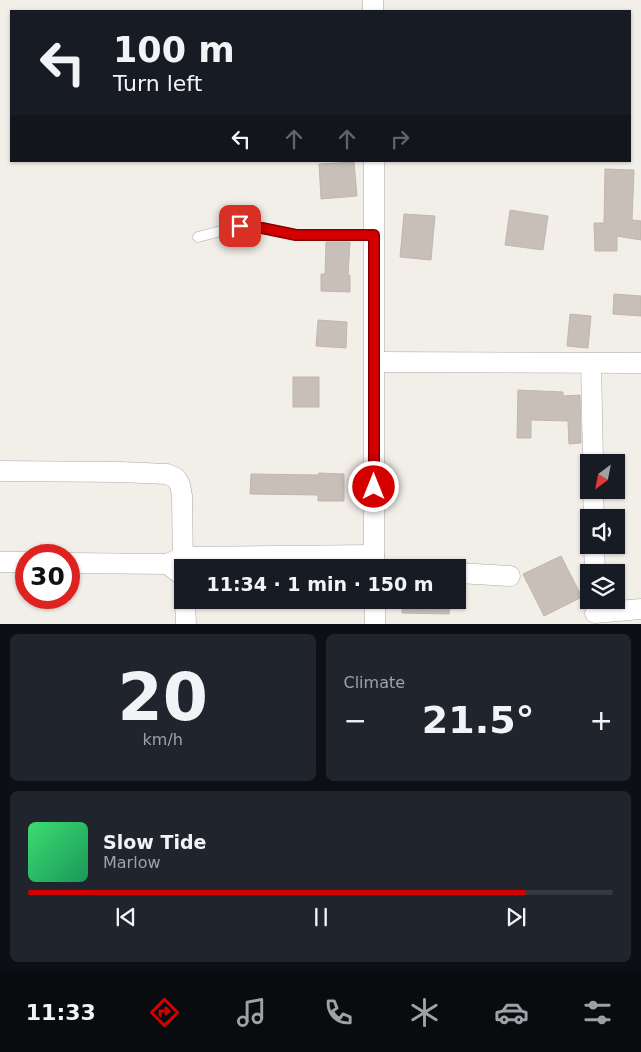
<!DOCTYPE html>
<html lang="en">
<head>
<meta charset="utf-8">
<style>
  :root { --surface:#171b24; --page:#20242c; --text:#f1f3f6; --muted:#9ea1a6; --line:#363941; --accent:#d40000 }
  body { margin:0; font-family:"DejaVu Sans",sans-serif; background:var(--page); color:var(--text); height:100vh; display:flex; flex-direction:column; font-size:19px; white-space:nowrap }
  * { box-sizing:border-box; margin:0 }
  p { font-size:16px; color:var(--muted) }
  .icon { flex:none; width:28px; height:28px; fill:none; stroke:currentColor; stroke-width:2; stroke-linecap:round; stroke-linejoin:round }
  .map { position:relative; height:624px; overflow:hidden }
  .side { display:flex; flex-direction:column; gap:10px; padding:10px; background:#0d0f14; flex:1 }
  .side>* { flex:none }
  .top-card { position:absolute; left:10px; top:10px; width:621px; height:152px; border-radius:0px; box-shadow:0 1px 4px #0004; background:#171b24; color:var(--text); overflow:hidden }
  .needle { width:32px; rotate:212deg }
  .tools { position:absolute; left:580px; top:454px; display:grid; gap:10px }
  .tools a { display:grid; place-items:center; width:45px; height:45px; border-radius:0px; background:var(--surface); box-shadow:0 1px 4px #0004; font-size:25px }
  .speed { position:absolute; left:15px; top:544px; display:flex; gap:10px; font-size:25px; font-weight:700; text-align:center }
  .speed>* { display:grid; place-content:center; width:65px; height:65px; border-radius:50%; background:var(--surface); box-shadow:0 1px 4px #0004; line-height:1 }
  .speed .limit { border:8px solid #d22; background:#fff; color:#111 }
  .pin { position:absolute; display:grid; place-items:center; width:42px; height:42px; color:#fff; margin:-21px; border-radius:10px; box-shadow:0 2px 8px #0006 }
  .me { position:absolute; width:55px; margin:-28px; rotate:0deg; stroke-linejoin:round; filter:drop-shadow(0 0 4px #0008) }
  .turn { display:flex; align-items:center; gap:18px; height:105px; padding:0 20px; font-size:22px }
  .turn .icon { width:65px; height:65px; stroke-width:2.5 }
  .turn b { display:block; font-size:35px; line-height:42px }
  .lanes { display:flex; align-items:center; height:48px; padding:0 20px; background:#0003; justify-content:center; gap:25px; direction:ltr }
  .lanes .off { opacity:.35 }
  .big { font-size:38px; font-weight:700; line-height:1.1 }
  .side .tile { flex:1; display:flex; flex-direction:column; justify-content:center; gap:8px; min-width:0; padding:0 18px; border-radius:8px; background:var(--page) }
  .side .dial { align-items:center; gap:0 }
  .dial b { font-size:65px; line-height:1 }
  .song { display:flex; align-items:center; gap:15px }
  .cover { width:60px; height:60px; border-radius:8px; background:linear-gradient(135deg,hsl(140 70% 55%),hsl(150 70% 35%)) }
  .played { height:5px; border-radius:2px; background:linear-gradient(90deg,var(--accent) 85%,var(--line) 85%) }
  .keys { display:flex; justify-content:space-around; direction:ltr }
  .heat { display:flex; justify-content:space-between; align-items:center; font-size:28px; direction:ltr }
  .side .tiles { flex:1; display:grid; gap:10px; grid-template-columns:1fr 1fr }
  .tile:last-child { grid-column:span 2 }
  .trip { position:absolute; left:174px; top:559px; width:292px; height:50px; border-radius:0px; background:var(--surface); box-shadow:0 1px 4px #0004; font-weight:700; line-height:50px; text-align:center }
  .menu { display:flex; height:80px; justify-content:space-around; align-items:center; background:#090b0e; color:var(--muted) }
  .menu .icon { width:35px; height:35px }
  .menu .active { color:var(--accent) }
  .menu b { font-size:22px; color:var(--text) }
  .map>svg:first-child { display:block }
  .building { fill:#c7bfb8; stroke:#c4b6ab }
  .lines { fill:none; stroke-linecap:round; stroke-linejoin:round }
  .service-casing { stroke:#a9a9a9; stroke-width:11 }
  .minor-casing { stroke:#a9a9a9; stroke-width:21 }
  .service { stroke:#fff; stroke-width:10 }
  .minor { stroke:#fff; stroke-width:20 }
  .route-casing { stroke:#8a0000; stroke-width:12 }
  .route { stroke:#d40000; stroke-width:9 }
</style>
</head>
<body>
<div class="map">
<svg width="641" height="625" viewBox="0 0 641 625">
  <rect width="100%" height="100%" fill="#f2efe9"/>
  <!-- building -->
  <g class="building">
    <path d="M354 162 357 196 321 199 319 164Z"/>
    <path d="M605 169 634 170 632 220 641 221V240L617 236V251H595L594 223H604Z"/>
    <path d="M510 210 548 216 543 250 505 245Z"/>
    <path d="M404 214 435 216 431 260 400 257Z"/>
    <path d="M326 242H350L348 275H350V292L321 291V274H325Z"/>
    <path d="M614 294 641 296V316L613 314Z"/>
    <path d="M570 314 591 316 588 348 567 346Z"/>
    <path d="M318 320 347 322 346 348 316 346Z"/>
    <rect x="293" y="377" width="26" height="30"/>
    <path d="M518 390 563 392V396L580 395 581 443 569 444 568 421 531 420V438H517Z"/>
    <path d="M319 473 344 474V501H318V495L250 494 251 474 318 475Z"/>
    <path d="M561 556 582 597 544 616 523 574Z"/>
    <path d="M403 600H450L449 614 402 613Z"/>
  </g>
  <g class="lines">
    <!-- service casing -->
    <g class="service-casing">
      <path id="service" d="M198 237 240 226 262 228 297 235H374"/>
    </g>
    <!-- minor casing -->
    <g class="minor-casing">
      <g id="minor">
        <path d="M373 0V11"/>
        <path d="M374 161V568"/>
        <path d="M375 362 641 363"/>
        <path d="M591 363 593 462"/>
        <path d="M0 471 120 472 167 474 176 478 180 485 182 496 183 568"/>
        <path d="M593 490 594 518"/>
        <path d="M594 545 595 572"/>
        <path d="M0 562H26"/>
        <path d="M69 563 167 564"/>
        <path d="M458 573 510 576"/>
        <path d="M182 575 167 564 183 557 374 555"/>
        <path d="M185 600 186 625"/>
        <path d="M375 600V625"/>
        <path d="M595 613 641 609"/>
      </g>
    </g>
    <!-- service -->
    <use href="#service" class="service"/>
    <!-- minor -->
    <use href="#minor" class="minor"/>
  </g>
  <g class="lines">
    <!-- route casing -->
    <g class="route-casing">
      <path id="route" d="M240 226 262 228 296 235H374V487"/>
    </g>
    <!-- route -->
    <use href="#route" class="route"/>
  </g>
</svg>
<div class="tools">
<a><svg class="needle" viewBox="-14 -14 28 28"><path d="M0-13l5 13h-10z" fill="#e53935"/><path d="M0 13l5-13h-10z" fill="#9ea1a6"/></svg></a>
<a><svg class="icon" aria-label="sound" viewBox="0 0 24 24"><path d="M4 9h4l5-4v14l-5-4H4zM17 9q2 3 0 6"/></svg></a>
<a><svg class="icon" aria-label="layers" viewBox="0 0 24 24"><path d="M12 4l9 5-9 5-9-5zM3 14l9 5 9-5"/></svg></a>
</div>
<div class="speed"><div class="limit">30</div></div>
<div class="pin" style="left:240px;top:226px;background:#d93025"><svg class="icon" aria-label="arrive" viewBox="0 0 24 24"><path d="M6 21V4h12l-3 4 3 4H6"/></svg></div>
<svg class="me" style="left:374px;top:487px" viewBox="-20 -20 40 40"><circle r="17" fill="#d40000" stroke="#fff" stroke-width="3"/><path d="M0-11L8 9 0 5-8 9z" fill="#fff"/></svg>
<div class="trip">11:34 · 1 min · 150 m</div>
<div class="top-card">
<div class="turn"><svg class="icon" aria-label="left" viewBox="0 0 24 24"><path d="M17 20v-9H6M10 6l-5 5 5 5"/></svg><div><b>100 m</b>Turn left</div></div>
<div class="lanes"><svg class="icon" aria-label="left" viewBox="0 0 24 24"><path d="M17 20v-9H6M10 6l-5 5 5 5"/></svg><svg class="icon off" aria-label="ahead" viewBox="0 0 24 24"><path d="M12 20V5M6 11l6-6 6 6"/></svg><svg class="icon off" aria-label="ahead" viewBox="0 0 24 24"><path d="M12 20V5M6 11l6-6 6 6"/></svg><svg class="icon off" aria-label="right" viewBox="0 0 24 24"><path d="M7 20v-9h11M14 6l5 5-5 5"/></svg></div>
</div>
</div>
<section class="side">
<div class="tiles">
<div class="tile dial"><b>20</b><p>km/h</p></div>
<div class="tile"><p>Climate</p>
<div class="heat"><a>−</a><b class="big">21.5°</b><a>+</a></div>
</div>
<div class="tile">
<div class="song"><i class="cover"></i><div><b>Slow Tide</b><p>Marlow</p></div></div>
<div class="played"></div>
<div class="keys"><svg class="icon" aria-label="previous" viewBox="0 0 24 24"><path d="M18 5L8 12l10 7zM5 5v14"/></svg><svg class="icon" aria-label="pause" viewBox="0 0 24 24"><path d="M8 5v14M16 5v14"/></svg><svg class="icon" aria-label="next" viewBox="0 0 24 24"><path d="M6 5l10 7-10 7zM19 5v14"/></svg></div>
</div>
</div>
</section>
<nav class="menu">
<b>11:33</b>
<svg class="icon active" aria-label="directions" viewBox="0 0 24 24"><path d="M12 3l9 9-9 9-9-9zM9 14v-3h6M13 9l2 2-2 2"/></svg>
<svg class="icon" aria-label="music" viewBox="0 0 24 24"><path d="M9 18V5l10-2v13"/><circle cx="6" cy="18" r="3"/><circle cx="16" cy="16" r="3"/></svg>
<svg class="icon" aria-label="phone" viewBox="0 0 24 24"><path d="M5 4h4l2 5-3 2q2 4 5 5l2-3 5 2v4C11 20 4 13 5 4z"/></svg>
<svg class="icon" aria-label="climate" viewBox="0 0 24 24"><path d="M12 3v18M4 7l16 10M4 17L20 7"/></svg>
<svg class="icon" aria-label="car" viewBox="0 0 24 24"><path d="M5 17H2v-5l4-1 3-4h7l3 4 3 1v5h-3M9 17h6M6 11h13"/><circle cx="7" cy="17" r="2"/><circle cx="17" cy="17" r="2"/></svg>
<svg class="icon" aria-label="filters" viewBox="0 0 24 24"><path d="M4 7h16M4 17h16"/><circle cx="9" cy="7" r="2"/><circle cx="15" cy="17" r="2"/></svg>
</nav>
</body>
</html>
